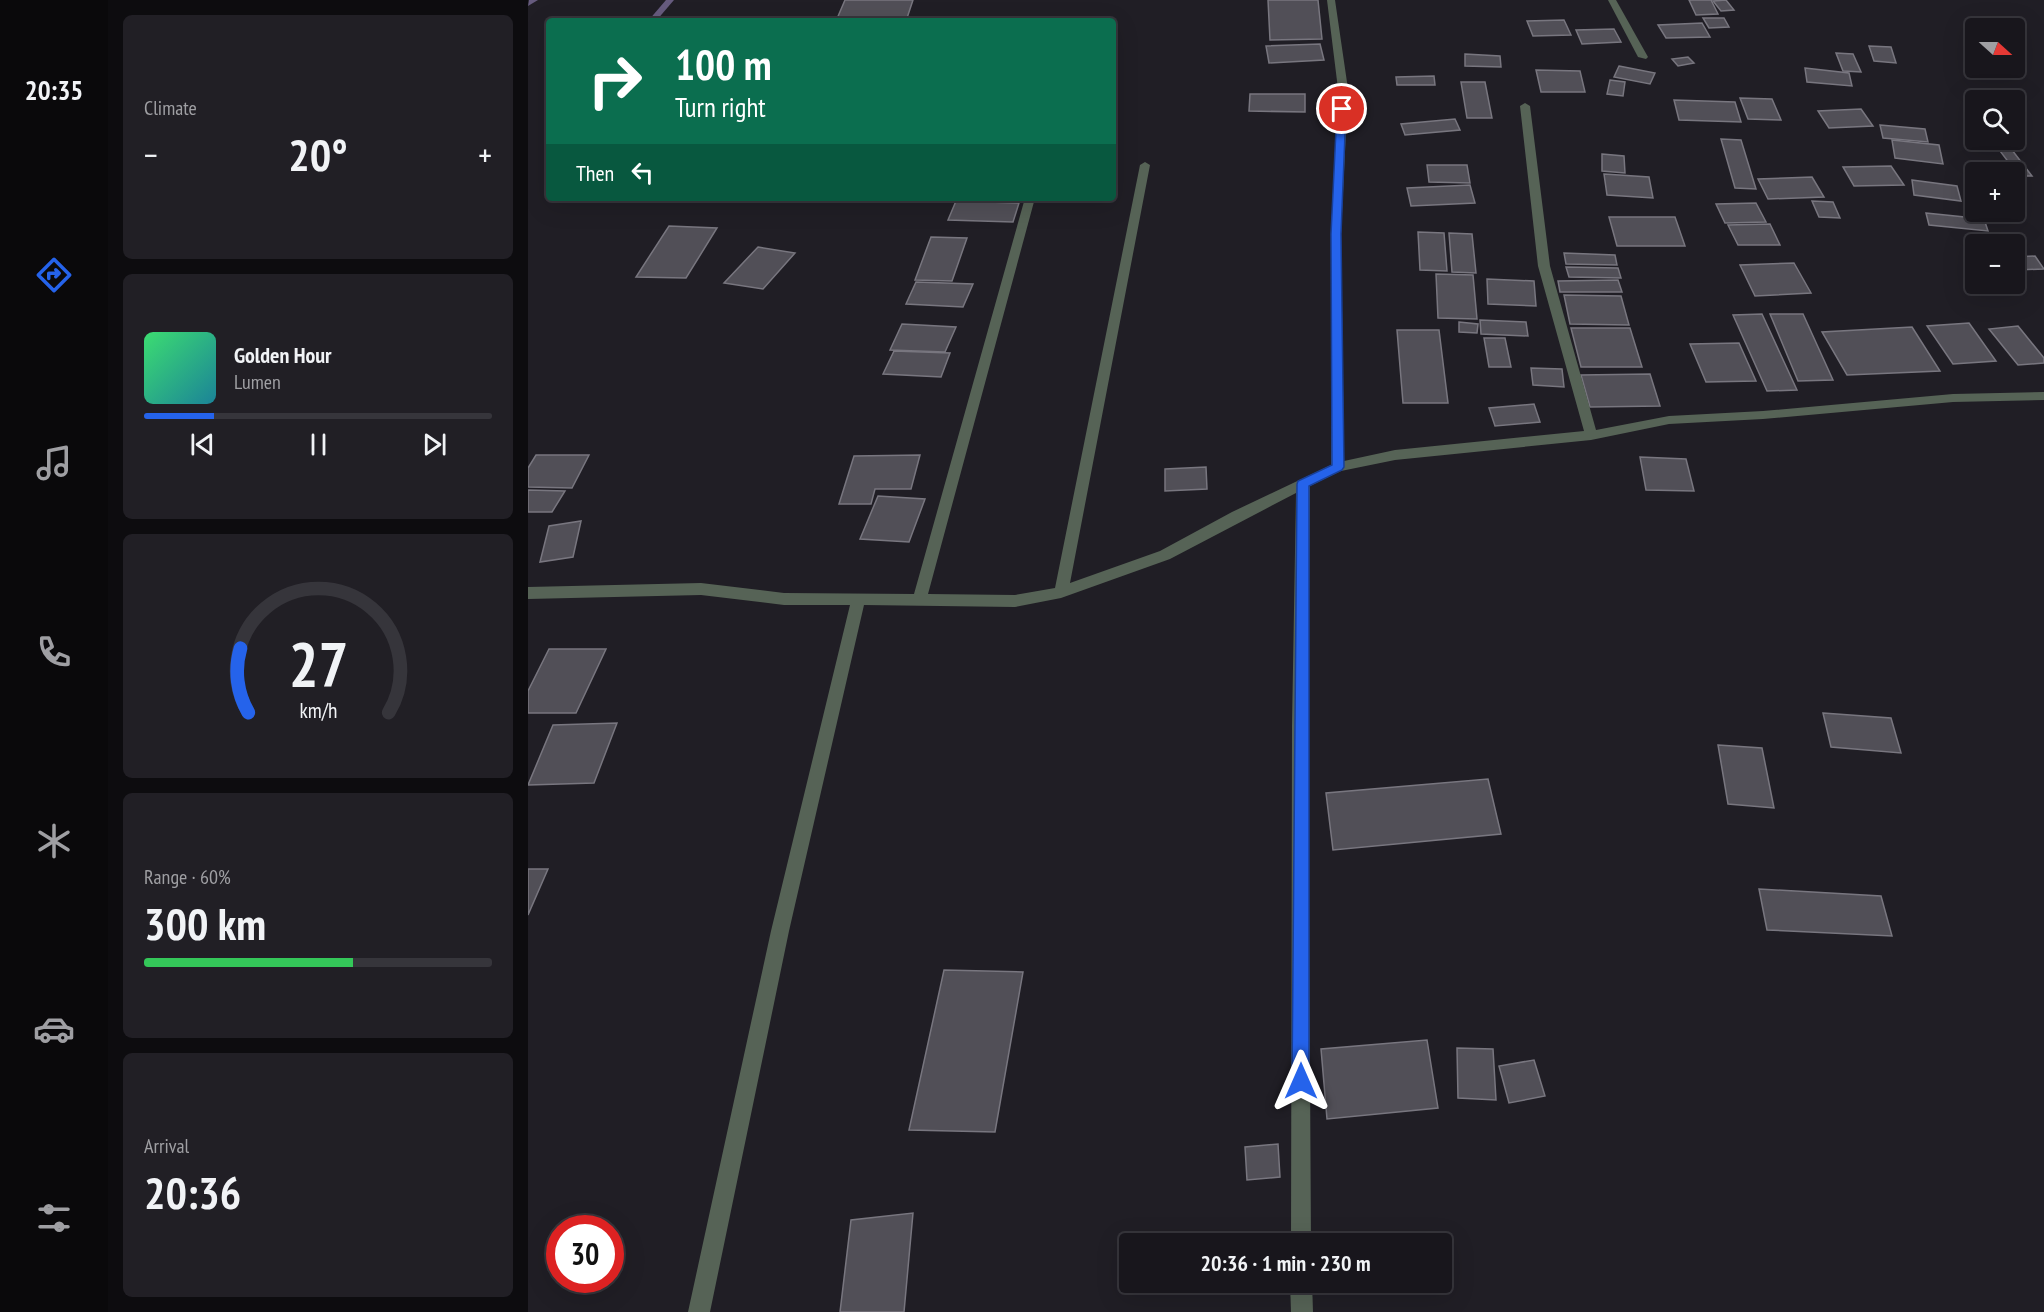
<!DOCTYPE html>
<html lang="en">
<head>
<meta charset="utf-8">
<style>
  :root { --surface:#18161c; --page:#211f25; --text:#f1f3f6; --muted:#9f9fa3; --line:#36353b; --accent:#2563eb }
  body { margin:0; font-family:"PT Sans Narrow",sans-serif; background:var(--page); color:var(--text); height:100vh; display:flex; flex-direction:column; font-size:22px; white-space:nowrap }
  * { box-sizing:border-box; margin:0 }
  p { font-size:20px; color:var(--muted) }
  .icon { flex:none; width:33px; height:33px; fill:none; stroke:currentColor; stroke-width:2; stroke-linecap:round; stroke-linejoin:round }
  .map { position:relative; flex:1; overflow:hidden }
  .drawer { display:flex; flex-direction:column; gap:15px; padding:15px; background:#0d0c0f; width:420px }
  .drawer>* { flex:none }
  .guide { position:absolute; left:18px; top:18px; width:570px; height:183px; border-radius:6px; box-shadow:0 6px 24px #0002,0 0 0 2px var(--line); background:#0b6e4f; color:#fff; overflow:hidden }
  .needle { width:39px; rotate:111deg }
  .controls { position:absolute; left:1437px; top:18px; display:grid; gap:12px }
  .controls a { display:grid; place-items:center; width:60px; height:60px; border-radius:6px; background:var(--surface); box-shadow:0 6px 24px #0002,0 0 0 2px var(--line); font-size:30px }
  .speed { position:absolute; left:18px; top:1215px; display:flex; gap:12px; font-size:30px; font-weight:700; text-align:center }
  .speed>* { display:grid; place-content:center; width:78px; height:78px; border-radius:50%; background:var(--surface); box-shadow:0 6px 24px #0002,0 0 0 2px var(--line); line-height:1 }
  .speed .limit { border:9px solid #d22; background:#fff; color:#111 }
  .pin { position:absolute; display:grid; place-items:center; width:51px; height:51px; color:#fff; margin:-26px; border:3px solid #fff; border-radius:50%; box-shadow:0 2px 6px #0007 }
  .me { position:absolute; width:66px; margin:-33px; rotate:0deg; stroke-linejoin:round; filter:drop-shadow(0 0 4px #0008) }
  .turn { display:flex; align-items:center; gap:21px; height:126px; padding:0 30px; font-size:27px }
  .turn .icon { width:78px; height:78px; stroke-width:2.5 }
  .turn b { display:block; font-size:42px; line-height:51px }
  .then { display:flex; align-items:center; height:57px; padding:0 30px; background:#0003; gap:12px; font-size:22px }
  .big { font-size:45px; font-weight:600; line-height:1.1 }
  .drawer .tile { flex:1; display:flex; flex-direction:column; justify-content:center; gap:9px; min-width:0; padding:0 21px; border-radius:9px; background:var(--page) }
  .drawer .dial { align-items:center; gap:0 }
  .dial svg { height:156px; overflow:visible; fill:none; stroke:var(--line); stroke-width:7; stroke-linecap:round; text-anchor:middle }
  .dial text { fill:var(--text); stroke:none }
  .song { display:flex; align-items:center; gap:18px }
  .cover { width:72px; height:72px; border-radius:9px; background:linear-gradient(135deg,hsl(140 70% 55%),hsl(190 70% 35%)) }
  .played { height:6px; border-radius:3px; background:linear-gradient(90deg,var(--accent) 20%,var(--line) 20%) }
  .keys { display:flex; justify-content:space-around; direction:ltr }
  .heat { display:flex; justify-content:space-between; align-items:center; font-size:33px; direction:ltr }
  .charge { height:9px; border-radius:4px; background:linear-gradient(90deg,#34c759 60%,var(--line) 0) }
  .trip { position:absolute; left:591px; top:1233px; width:333px; height:60px; border-radius:6px; background:var(--surface); box-shadow:0 6px 24px #0002,0 0 0 2px var(--line); font-weight:600; line-height:60px; text-align:center }
  main { display:flex; flex:1; min-height:0 }
  .menu { display:flex; flex-direction:column; width:108px; justify-content:space-around; align-items:center; background:#0a090b; color:var(--muted) }
  .menu .icon { width:42px; height:42px }
  .menu .on { color:var(--accent) }
  .menu b { font-size:27px; color:var(--text) }
  .map>svg:first-child { display:block }
  .lines { fill:none; stroke-linecap:round; stroke-linejoin:round }
  .stream { fill:#665b7e; fill-rule:evenodd }
  .building { fill:#514f57; stroke:#78767f; stroke-width:1.5 }
  .minor { fill:#566356; fill-rule:evenodd }
  .route { fill:#2563eb; stroke:#184099; stroke-width:1.5 }
</style>
</head>
<body>
<main>
<nav class="menu">
<b>20:35</b>
<svg class="icon on" aria-label="directions" viewBox="0 0 24 24"><path d="M12 3l9 9-9 9-9-9zM9 14v-3h6M13 9l2 2-2 2"/></svg>
<svg class="icon" aria-label="music" viewBox="0 0 24 24"><path d="M9 18V5l10-2v13"/><circle cx="6" cy="18" r="3"/><circle cx="16" cy="16" r="3"/></svg>
<svg class="icon" aria-label="phone" viewBox="0 0 24 24"><path d="M5 4h4l2 5-3 2q2 4 5 5l2-3 5 2v4C11 20 4 13 5 4z"/></svg>
<svg class="icon" aria-label="climate" viewBox="0 0 24 24"><path d="M12 3v18M4 7l16 10M4 17L20 7"/></svg>
<svg class="icon" aria-label="car" viewBox="0 0 24 24"><path d="M5 17H2v-5l4-1 3-4h7l3 4 3 1v5h-3M9 17h6M6 11h13"/><circle cx="7" cy="17" r="2"/><circle cx="17" cy="17" r="2"/></svg>
<svg class="icon" aria-label="filters" viewBox="0 0 24 24"><path d="M4 7h16M4 17h16"/><circle cx="9" cy="7" r="2"/><circle cx="15" cy="17" r="2"/></svg>
</nav>
<section class="drawer">
<div class="tile"><p>Climate</p>
<div class="heat"><a>−</a><b class="big">20°</b><a>+</a></div>
</div>
<div class="tile">
<div class="song"><i class="cover"></i><div><b>Golden Hour</b><p>Lumen</p></div></div>
<div class="played"></div>
<div class="keys"><svg class="icon" aria-label="previous" viewBox="0 0 24 24"><path d="M18 5L8 12l10 7zM5 5v14"/></svg><svg class="icon" aria-label="pause" viewBox="0 0 24 24"><path d="M8 5v14M16 5v14"/></svg><svg class="icon" aria-label="next" viewBox="0 0 24 24"><path d="M6 5l10 7-10 7zM19 5v14"/></svg></div>
</div>
<div class="tile dial"><svg viewBox="0 0 100 80">
<path d="M14 69A42 42 0 1 1 86 69"/>
<path d="M14 69A42 42 0 0 1 10 36" stroke="#2563eb"/>
<text x="50" y="56" font-size="32" font-weight="700">27</text>
<text x="50" y="72" font-size="11">km/h</text>
</svg></div>
<div class="tile"><p>Range · 60%</p><b class="big">300 km</b><div class="charge"></div></div>
<div class="tile"><p>Arrival</p><b class="big">20:36</b></div>
</section>
<div class="map">
<svg width="1516" height="1312" viewBox="0 0 1516 1312">
  <rect width="100%" height="100%" fill="#201e25"/>
  <g class="lines">
    <!-- stream -->
    <g class="stream">
      <path d="M10 0 0 6 1 0Z"/>
      <path d="M138 0H146L128 21H120Z"/>
    </g>
  </g>
  <!-- building -->
  <g class="building">
    <path d="M317 0H385L378 21H308Z"/>
    <path d="M740 0H790L794 39 742 40Z"/>
    <path d="M1161 0H1183L1190 14 1168 15Z"/>
    <path d="M1198 0 1206 10 1193 11 1185 1Z"/>
    <path d="M1175 18H1196L1201 27 1181 28Z"/>
    <path d="M1036 20 1043 35 1005 36 999 21Z"/>
    <path d="M1174 23 1182 37 1138 38 1130 25Z"/>
    <path d="M1086 29 1093 42 1054 44 1048 30Z"/>
    <path d="M792 44 796 60 741 63 738 46Z"/>
    <path d="M1341 46 1363 47 1368 63 1346 61Z"/>
    <path d="M1308 53 1325 54 1333 72 1315 71Z"/>
    <path d="M937 54 972 56 973 67 937 66Z"/>
    <path d="M1160 57 1166 63 1150 66 1144 59Z"/>
    <path d="M1091 66 1127 73 1122 84 1086 77Z"/>
    <path d="M1277 68 1321 73 1324 86 1279 82Z"/>
    <path d="M1008 70 1052 71 1057 92H1013Z"/>
    <path d="M906 76 907 85H869L868 77Z"/>
    <path d="M1082 80 1097 82 1095 96 1079 94Z"/>
    <path d="M933 82H957L964 118H939Z"/>
    <path d="M722 94H777V112L721 111Z"/>
    <path d="M1212 98 1244 99 1253 120 1220 119Z"/>
    <path d="M1146 100 1207 102 1213 122 1151 120Z"/>
    <path d="M1333 109 1345 126 1301 128 1290 111Z"/>
    <path d="M927 119 932 130 877 135 873 124Z"/>
    <path d="M1352 125 1397 129 1400 142 1355 138Z"/>
    <path d="M1193 139 1213 140 1228 189 1207 188Z"/>
    <path d="M1364 140 1411 145 1415 164 1367 158Z"/>
    <path d="M1484 150 1504 176H1491L1472 151Z"/>
    <path d="M1074 154 1096 156 1097 173 1074 171Z"/>
    <path d="M899 165H939L942 183 901 182Z"/>
    <path d="M1363 166 1376 185 1326 186 1315 167Z"/>
    <path d="M1076 174 1121 177 1125 198 1079 195Z"/>
    <path d="M1284 177 1296 197 1240 199 1230 179Z"/>
    <path d="M1384 180 1429 186 1433 201 1386 195Z"/>
    <path d="M942 185 947 203 883 206 879 188Z"/>
    <path d="M428 201 491 203 485 222 420 220Z"/>
    <path d="M1284 201 1305 202 1312 218 1291 217Z"/>
    <path d="M1228 203 1238 222 1197 223 1188 204Z"/>
    <path d="M1398 213 1456 219 1460 231 1401 225Z"/>
    <path d="M1081 217H1147L1157 246H1089Z"/>
    <path d="M1242 224 1252 245H1210L1200 225Z"/>
    <path d="M141 226 189 228 158 278 108 277Z"/>
    <path d="M890 232 916 233 919 271 892 270Z"/>
    <path d="M921 233 944 234 948 273 924 272Z"/>
    <path d="M403 237 439 238 424 281 387 280Z"/>
    <path d="M230 247 267 253 235 289 196 283Z"/>
    <path d="M1036 253 1087 255 1089 265 1038 264Z"/>
    <path d="M1507 256 1516 269 1488 270 1486 268V257Z"/>
    <path d="M1266 263 1283 293 1227 296 1212 265Z"/>
    <path d="M1038 267 1090 268 1093 278 1041 277Z"/>
    <path d="M908 274 945 275 949 319 910 318Z"/>
    <path d="M959 279 1006 281 1008 306 960 304Z"/>
    <path d="M1090 280 1094 292H1032L1030 281Z"/>
    <path d="M388 282 445 284 435 307 378 304Z"/>
    <path d="M1036 295 1093 296 1101 325 1042 324Z"/>
    <path d="M1234 314 1269 390 1239 391 1205 315Z"/>
    <path d="M1242 314H1275L1305 380 1270 381Z"/>
    <path d="M952 320 998 322 1000 336 953 334Z"/>
    <path d="M931 322 950 324 949 333 931 332Z"/>
    <path d="M1441 323 1468 361 1425 364 1399 326Z"/>
    <path d="M374 324 428 327 417 352 362 350Z"/>
    <path d="M1490 326 1516 358V363L1490 365 1461 329Z"/>
    <path d="M1384 327 1412 371 1319 375 1294 332Z"/>
    <path d="M1043 328H1102L1114 367H1053Z"/>
    <path d="M869 330H911L920 403H875Z"/>
    <path d="M956 338H977L983 367H961Z"/>
    <path d="M1211 343 1228 381 1178 382 1162 344Z"/>
    <path d="M366 351 422 353 413 377 355 374Z"/>
    <path d="M1003 368 1034 369 1036 387 1005 385Z"/>
    <path d="M1122 374 1132 406 1062 407 1053 375Z"/>
    <path d="M1006 404 1012 422 967 426 961 408Z"/>
    <path d="M8 455H61L44 488 0 487V468Z"/>
    <path d="M392 455 383 489H347L343 504H311L326 456Z"/>
    <path d="M1112 457 1158 459 1166 491 1118 490Z"/>
    <path d="M678 467 679 489 637 491V469Z"/>
    <path d="M0 490 37 491 24 512H0Z"/>
    <path d="M350 496 397 499 381 542 332 539Z"/>
    <path d="M53 521 45 557 12 562 21 526Z"/>
    <path d="M21 649H78L48 713H0V691Z"/>
    <path d="M1295 713 1363 718 1373 753 1303 747Z"/>
    <path d="M89 723 66 783 0 785 25 725Z"/>
    <path d="M1190 745 1234 748 1246 808 1200 804Z"/>
    <path d="M960 779 973 834 805 850 798 793Z"/>
    <path d="M0 869H20L0 915Z"/>
    <path d="M1231 889 1353 896 1364 936 1239 930Z"/>
    <path d="M416 970 495 972 467 1132 381 1130Z"/>
    <path d="M899 1040 910 1108 799 1119 793 1049Z"/>
    <path d="M929 1048 965 1049 968 1100 930 1098Z"/>
    <path d="M1006 1060 1017 1096 981 1103 971 1066Z"/>
    <path d="M750 1144 752 1177 719 1180 717 1147Z"/>
    <path d="M385 1213 376 1312H312L323 1220Z"/>
  </g>
  <g class="lines">
    <!-- minor -->
    <g class="minor">
      <path d="M799 0H807L820 89 813 234 816 461 867 450 1056 431 1010 266 992 106 997 103 1002 106 1022 266 1068 430 1141 416 1235 411 1425 394 1516 392V400L1425 402 1235 419 1141 424 1063 440 867 460 813 471 782 486 780 726 783 1244H763L764 726 768 493 642 559 533 598 487 607 336 605 261 931 182 1312H160L243 931 322 605H256L173 595 0 599V587L173 583 256 593 386 594 497 198H507L400 594 487 595 527 588 612 165 617 162 622 165 542 583 632 551 704 512 803 465V234L810 89Z"/>
      <path d="M1080 0H1088L1120 57 1118 59 1110 57Z"/>
      <path d="M762 1282H784L785 1312H763Z"/>
    </g>
  </g>
  <!-- route -->
  <path class="route" d="M814 107 818 109 813 234 816 467 814 470 781 486V1081L779 1088 773 1090 766 1088 764 1081 769 484 770 481 804 465 803 234 809 109Z"/>
</svg>
<div class="controls">
<a><svg class="needle" viewBox="-14 -14 28 28"><path d="M0-13l5 13h-10z" fill="#e53935"/><path d="M0 13l5-13h-10z" fill="#9f9fa3"/></svg></a>
<a><svg class="icon" aria-label="search" viewBox="0 0 24 24"><circle cx="10" cy="10" r="6"/><path d="M15 15l6 6"/></svg></a>
<a>+</a>
<a>−</a>
</div>
<div class="speed"><div class="limit">30</div></div>
<div class="pin" style="left:814px;top:109px;background:#d93025"><svg class="icon" aria-label="arrive" viewBox="0 0 24 24"><path d="M6 21V4h12l-3 4 3 4H6"/></svg></div>
<svg class="me" style="left:773px;top:1081px" viewBox="-20 -20 40 40"><path d="M0-17L14 15 0 8-14 15z" fill="#2563eb" stroke="#fff" stroke-width="4"/></svg>
<div class="trip">20:36 · 1 min · 230 m</div>
<div class="guide">
<div class="turn"><svg class="icon" aria-label="right" viewBox="0 0 24 24"><path d="M7 20v-9h11M14 6l5 5-5 5"/></svg><div><b>100 m</b>Turn right</div></div>
<div class="then">Then<svg class="icon" aria-label="left" viewBox="0 0 24 24"><path d="M17 20v-9H6M10 6l-5 5 5 5"/></svg></div>
</div>
</div>
</main>
</body>
</html>
